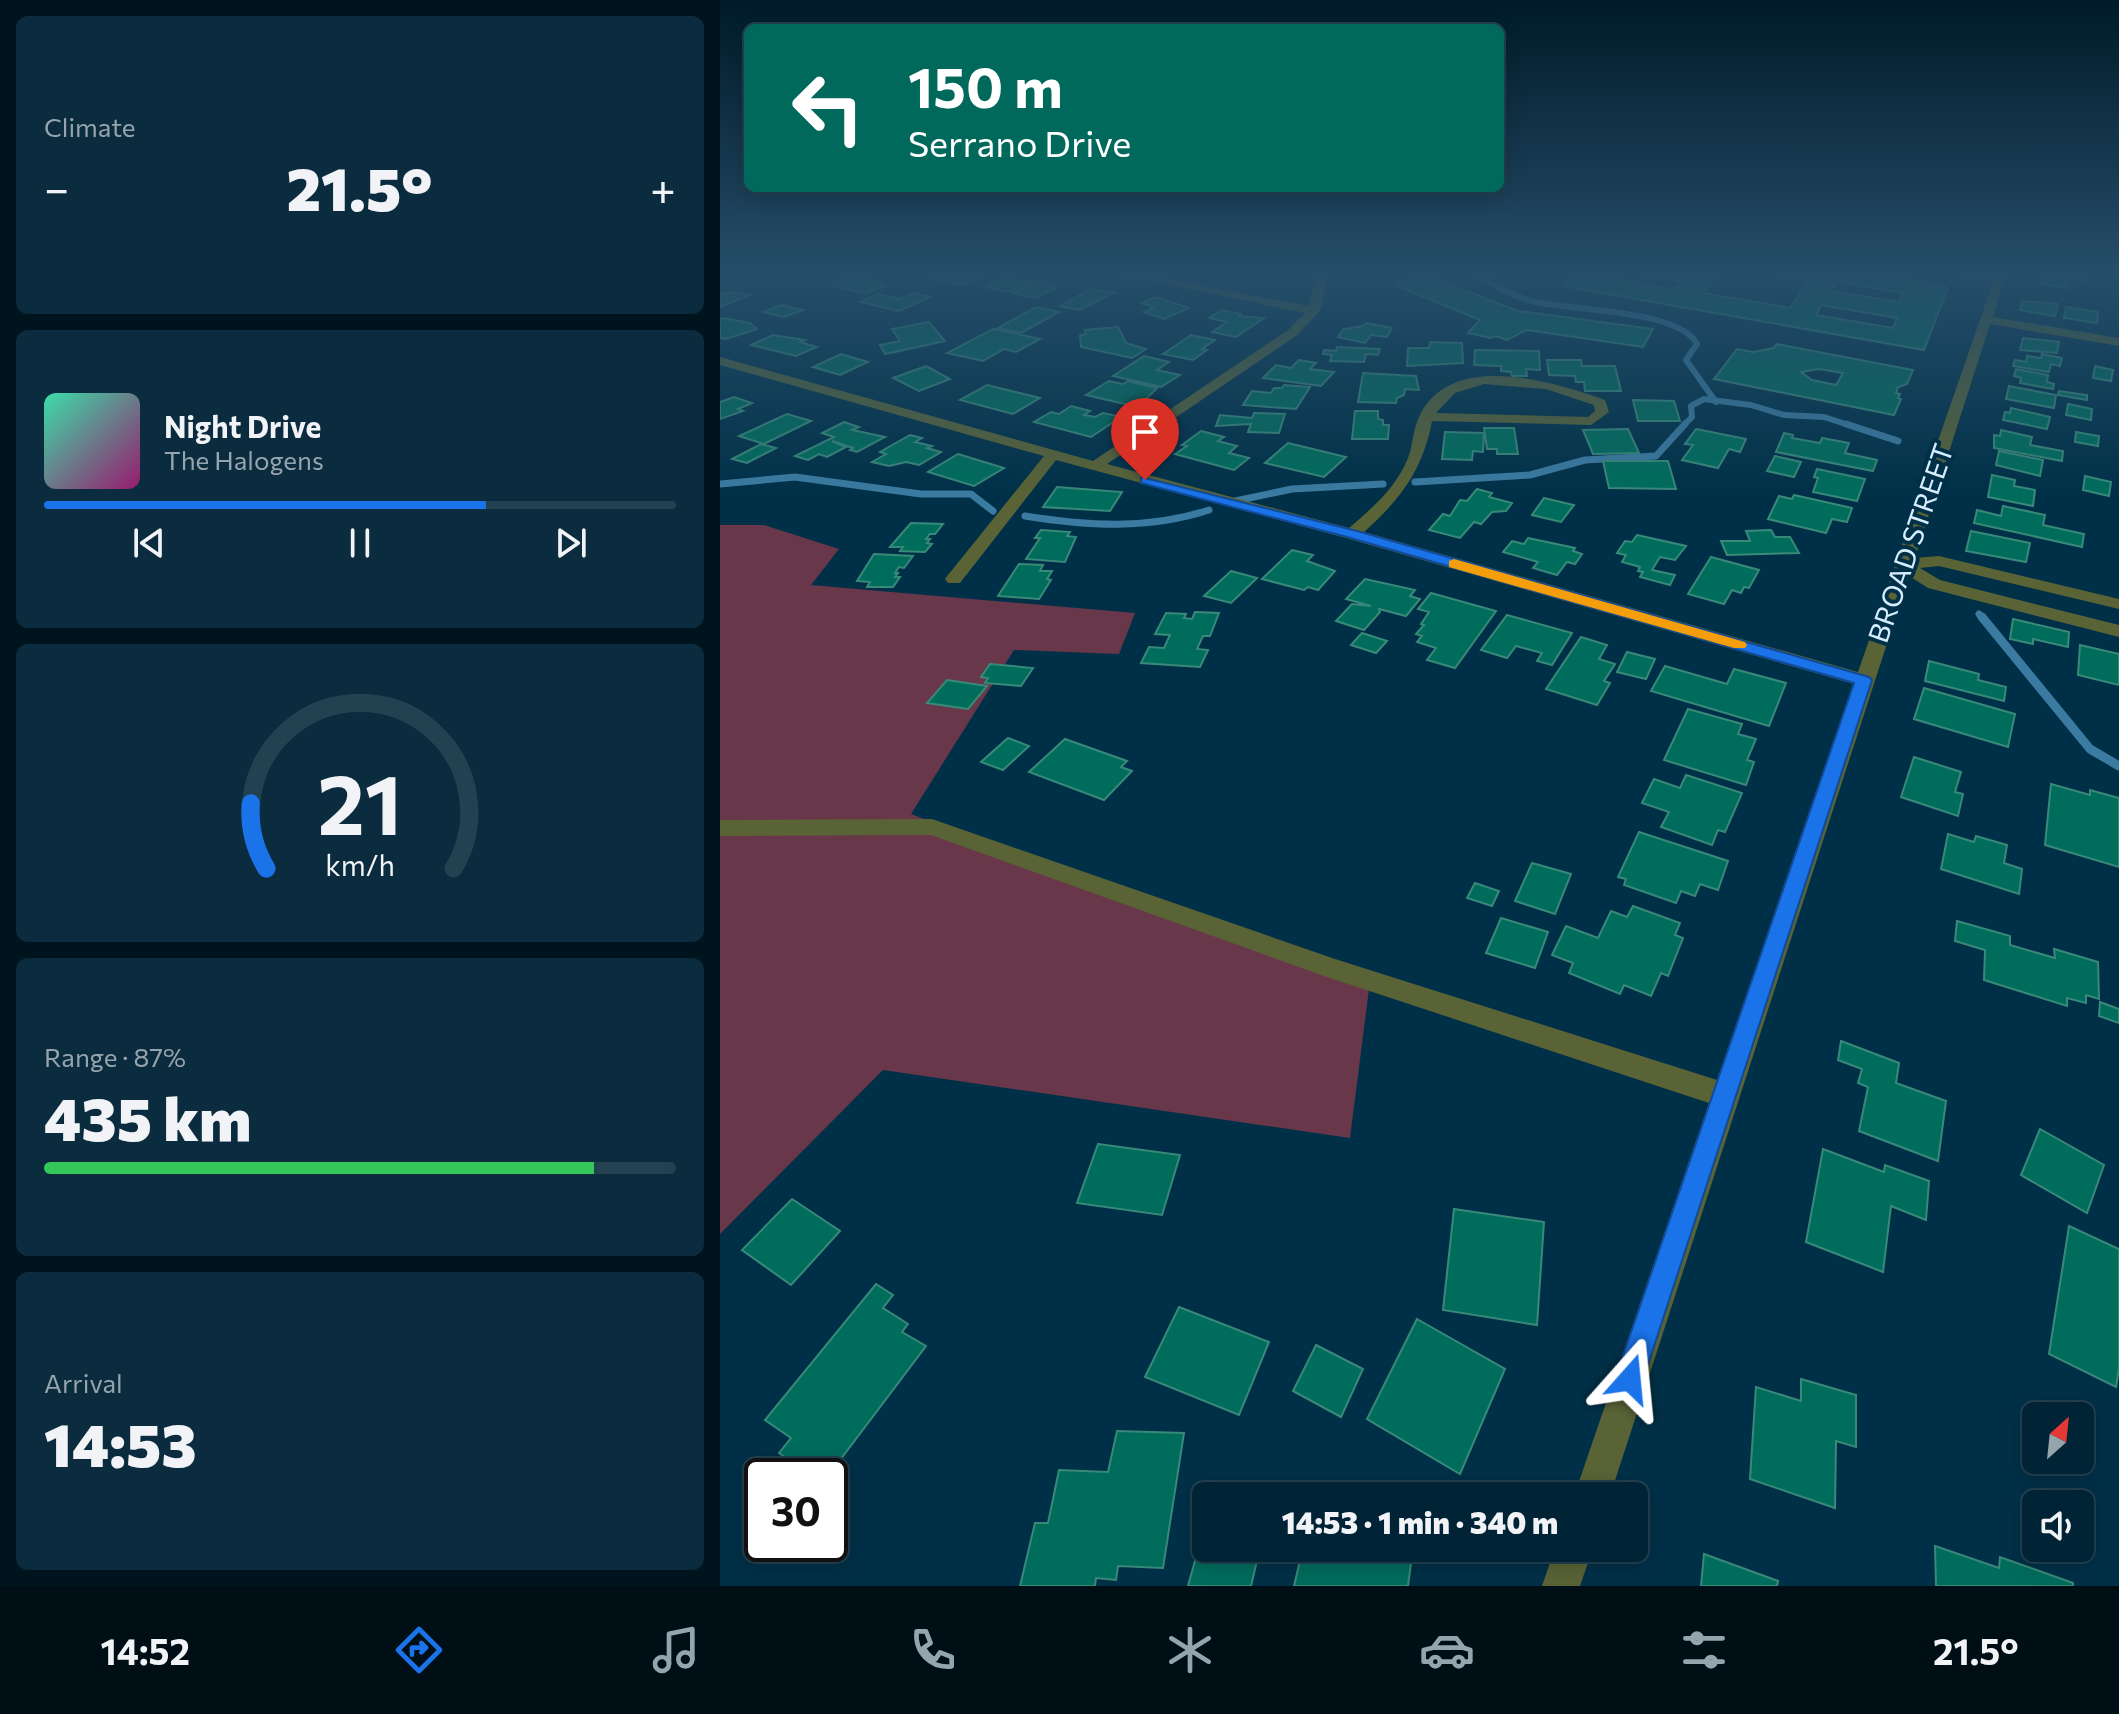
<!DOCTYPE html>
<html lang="en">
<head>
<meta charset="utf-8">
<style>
  :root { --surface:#002436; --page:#0a2c3e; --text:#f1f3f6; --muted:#95a4ad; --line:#224151; --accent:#1a73e8 }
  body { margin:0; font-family:Commissioner,sans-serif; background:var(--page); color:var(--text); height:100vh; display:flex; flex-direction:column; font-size:30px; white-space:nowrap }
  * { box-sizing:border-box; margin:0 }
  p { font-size:26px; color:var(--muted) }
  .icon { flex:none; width:44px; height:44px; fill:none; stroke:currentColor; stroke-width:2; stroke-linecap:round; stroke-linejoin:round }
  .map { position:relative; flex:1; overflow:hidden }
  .details { display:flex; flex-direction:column; gap:16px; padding:16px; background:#00141e; width:720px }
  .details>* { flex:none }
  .top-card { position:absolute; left:24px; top:24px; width:760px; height:168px; border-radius:12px; box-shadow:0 4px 20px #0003,0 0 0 2px var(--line); background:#00695c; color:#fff; overflow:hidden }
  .needle { width:52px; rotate:27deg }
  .tools { position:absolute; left:1302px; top:1402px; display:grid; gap:16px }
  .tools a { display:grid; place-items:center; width:72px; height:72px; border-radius:12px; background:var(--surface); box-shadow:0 4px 20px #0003,0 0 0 2px var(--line); font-size:40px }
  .speed { position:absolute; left:24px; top:1458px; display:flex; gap:16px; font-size:40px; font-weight:700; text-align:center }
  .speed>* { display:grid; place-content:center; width:104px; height:104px; border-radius:50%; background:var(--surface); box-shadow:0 4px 20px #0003,0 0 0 2px var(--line); line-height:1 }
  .speed .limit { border:4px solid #111; border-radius:12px; background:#fff; color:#111 }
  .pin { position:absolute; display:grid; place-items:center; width:68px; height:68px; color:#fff; margin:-82px -34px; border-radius:50% 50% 50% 0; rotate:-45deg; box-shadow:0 0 8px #0007 }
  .pin .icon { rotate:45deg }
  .me { position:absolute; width:88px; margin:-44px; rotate:18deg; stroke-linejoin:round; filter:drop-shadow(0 0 6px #0008) }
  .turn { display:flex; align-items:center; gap:28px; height:168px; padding:0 32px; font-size:36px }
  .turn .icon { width:104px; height:104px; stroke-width:2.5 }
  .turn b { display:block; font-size:56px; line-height:68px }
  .big { font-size:60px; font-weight:800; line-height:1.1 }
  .details .card { flex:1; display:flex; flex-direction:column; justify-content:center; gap:12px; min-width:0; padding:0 28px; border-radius:12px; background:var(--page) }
  .details .dial { align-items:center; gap:0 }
  .dial svg { height:208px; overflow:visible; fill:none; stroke:var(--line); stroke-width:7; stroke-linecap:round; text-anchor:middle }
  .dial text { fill:var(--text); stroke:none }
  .song { display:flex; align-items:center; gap:24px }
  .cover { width:96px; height:96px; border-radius:12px; background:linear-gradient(135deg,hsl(160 70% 55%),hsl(320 70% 35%)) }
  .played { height:8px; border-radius:4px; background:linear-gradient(90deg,var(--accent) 70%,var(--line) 70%) }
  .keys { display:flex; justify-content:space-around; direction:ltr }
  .heat { display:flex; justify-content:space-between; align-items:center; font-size:44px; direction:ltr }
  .charge { height:12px; border-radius:6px; background:linear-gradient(90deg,#34c759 87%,var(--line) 0) }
  .trip { position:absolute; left:472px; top:1482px; width:456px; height:80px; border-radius:12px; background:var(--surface); box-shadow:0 4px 20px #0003,0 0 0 2px var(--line); font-weight:800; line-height:80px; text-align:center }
  .dock { display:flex; height:128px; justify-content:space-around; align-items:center; background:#000e16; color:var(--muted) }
  .dock .icon { width:56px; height:56px }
  .dock .active { color:var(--accent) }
  .dock b { font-size:36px; color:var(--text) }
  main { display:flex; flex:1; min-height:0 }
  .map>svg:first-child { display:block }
  .green { fill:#683749 }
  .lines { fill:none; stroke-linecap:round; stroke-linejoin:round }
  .stream-far2 { stroke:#3b7ba1; stroke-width:6 }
  .stream-far1 { stroke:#3b7ba1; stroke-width:7 }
  .stream { stroke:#3b7ba1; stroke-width:9 }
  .building { fill:#006c5c; stroke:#398979; stroke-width:2; fill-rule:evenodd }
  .minor { fill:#5a6336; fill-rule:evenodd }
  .route { fill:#1a73e8; stroke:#114b97; stroke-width:2 }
  .slow { fill:#f59e0b }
  .labels { text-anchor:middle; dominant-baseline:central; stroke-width:8; stroke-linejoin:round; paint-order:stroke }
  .street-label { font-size:28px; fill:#d5edfd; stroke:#003048 }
</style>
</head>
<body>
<main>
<section class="details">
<div class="card"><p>Climate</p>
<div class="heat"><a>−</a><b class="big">21.5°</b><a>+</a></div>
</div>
<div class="card">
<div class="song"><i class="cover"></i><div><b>Night Drive</b><p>The Halogens</p></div></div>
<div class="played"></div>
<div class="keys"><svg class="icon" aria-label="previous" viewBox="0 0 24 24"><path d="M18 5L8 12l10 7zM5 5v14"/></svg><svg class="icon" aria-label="pause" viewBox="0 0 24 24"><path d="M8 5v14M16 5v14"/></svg><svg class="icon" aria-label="next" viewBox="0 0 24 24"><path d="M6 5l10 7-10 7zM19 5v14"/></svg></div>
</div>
<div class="card dial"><svg viewBox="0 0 100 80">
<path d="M14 69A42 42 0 1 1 86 69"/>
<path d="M14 69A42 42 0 0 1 8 44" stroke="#1a73e8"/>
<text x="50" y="56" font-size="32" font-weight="700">21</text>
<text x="50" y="72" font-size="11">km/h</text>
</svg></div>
<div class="card"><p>Range · 87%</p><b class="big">435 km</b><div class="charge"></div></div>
<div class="card"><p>Arrival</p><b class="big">14:53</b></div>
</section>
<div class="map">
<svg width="1399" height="1586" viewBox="0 0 1399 1586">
  <rect width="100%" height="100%" fill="#003048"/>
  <!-- green -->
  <path class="green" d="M0 525H44L119 549 91 585 415 613 399 654 294 650 191 814 649 989 630 1138 163 1070 0 1234Z"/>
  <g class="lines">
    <!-- stream-far2 -->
    <g class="stream-far2">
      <path d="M756 274C774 285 792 296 812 301 850 311 959 309 977 344L966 360 996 402"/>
      <path d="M963 426 972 417 971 406 984 399 1031 405 1064 415 1104 417 1132 426"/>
    </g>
    <!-- stream-far1 -->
    <g class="stream-far1">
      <path d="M1126 424 1178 441"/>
      <path d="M695 482 810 475 865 460 936 456 965 424"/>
      <path d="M0 484 75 477 201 494H251L273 511"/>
      <path d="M515 501 572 489 663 484"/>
      <path d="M305 516C368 526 428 530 489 510"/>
      <path d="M1259 614 1263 619"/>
    </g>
    <!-- stream -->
    <path class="stream" d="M1262 617 1370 749 1399 766"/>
  </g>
  <!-- building -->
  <g class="building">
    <path d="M216 274H262L264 275 242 285 208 278Z"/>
    <path d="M856 274H892L888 278 955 290 963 282 921 274H998L983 293 1070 308 1089 280 1055 274H1150L1228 287 1204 350 843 286ZM1116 282 1183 293 1179 302 1111 291ZM1101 305 1177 318 1173 328 1096 315Z"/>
    <path d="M1322 274H1357L1368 276V281L1348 278 1346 288 1322 284Z"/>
    <path d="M706 275 798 311 933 329 923 347 807 330 787 340 776 336 770 338 748 333 760 320 675 285Z"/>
    <path d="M134 276 167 285 145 294 112 285Z"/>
    <path d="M284 279 296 281H311L288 292 267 287Z"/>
    <path d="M317 281 336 288 315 298 292 293Z"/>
    <path d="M370 289 394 293 359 310 340 306Z"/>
    <path d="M15 292 30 295 0 307V294Z"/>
    <path d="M193 293 210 297 179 311 140 302 158 294 179 299Z"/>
    <path d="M435 297 469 308 444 319 424 312 434 307 421 303Z"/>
    <path d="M1302 301 1338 304 1335 316 1300 310Z"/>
    <path d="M61 305 83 310 64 317 43 312Z"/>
    <path d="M316 307 339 312 301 333 278 328Z"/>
    <path d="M1346 307 1378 312 1377 323 1344 318Z"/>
    <path d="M502 310 521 314 519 316 544 318 516 337 492 332 507 322 489 318Z"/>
    <path d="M3 318 30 323 37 329 6 339 0 338V319Z"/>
    <path d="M209 322 225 341 165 354 160 345 180 341 172 329Z"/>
    <path d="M646 323 672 328 667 337 651 335 645 343 618 337 624 329 644 326Z"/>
    <path d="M398 327 406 343 426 349 412 358 361 347 360 335 366 334 365 330Z"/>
    <path d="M273 329 320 339 296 352 284 349 263 361 227 353Z"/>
    <path d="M53 335 85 340 80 342 97 347 76 356 31 345Z"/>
    <path d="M471 335 495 340 482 349 487 350 473 360 443 354Z"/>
    <path d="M1303 338 1339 342 1337 353 1300 350Z"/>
    <path d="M710 342 742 343 743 363 687 366 688 348H709Z"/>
    <path d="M1056 344 1109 354 1193 370 1187 384 1178 387 1176 393 1180 394 1178 398 1181 399 1174 415 994 379 1017 349 1033 352 1054 348ZM1099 369 1123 373 1116 385 1092 380 1081 372Z"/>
    <path d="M617 347 660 349 658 355 646 354 644 362 610 361 612 355 603 354 604 350 616 351Z"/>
    <path d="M755 350 819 351 820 370 806 369 807 376H792L791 372 781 371V366L754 365Z"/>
    <path d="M121 354 148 362 120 375 93 367Z"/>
    <path d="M1322 354 1342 358 1340 366 1331 364 1329 372 1293 366 1295 360 1306 362 1307 356 1321 358Z"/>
    <path d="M424 356 449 362 437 370 460 375 441 387 393 376Z"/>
    <path d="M579 360 596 363 590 369 614 372 601 386 543 378 556 365 571 368Z"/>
    <path d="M827 360H861L862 366H895L901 391H865L864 382H856L855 376 829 375Z"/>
    <path d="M206 366 230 379 199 391 173 378Z"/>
    <path d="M1375 366 1393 370 1391 381 1373 378Z"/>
    <path d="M1296 369 1328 375 1327 382 1334 384 1333 389 1300 383 1301 378 1294 376Z"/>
    <path d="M643 373 696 376 699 390 685 389 684 395 677 398 676 403 638 402Z"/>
    <path d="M389 381 403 384 408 381 437 388 423 402 409 405 366 395Z"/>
    <path d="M267 385 320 398 293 414 240 400Z"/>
    <path d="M564 385 590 387 576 409 523 405 532 391 551 393 554 388H562Z"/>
    <path d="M1289 386 1336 395 1334 408 1286 399Z"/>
    <path d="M1339 391 1367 395V400L1338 395Z"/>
    <path d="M14 397 32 403 18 409 23 411 0 419V402Z"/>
    <path d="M913 400 954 401 960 421H918Z"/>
    <path d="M1348 404 1372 409 1371 420 1346 415Z"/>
    <path d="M351 406 370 411 364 415 375 417 383 413 401 417 371 437 314 422 331 412 339 414Z"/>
    <path d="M1291 408 1330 417 1327 429 1283 420 1285 412 1290 413Z"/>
    <path d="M635 411H658V419L663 420V425H669L668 439H632Z"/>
    <path d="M534 413 565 414 559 433 528 432 531 424 496 426 500 415 532 418Z"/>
    <path d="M67 414 91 421 44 444 19 436Z"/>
    <path d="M124 422 139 427 132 430 165 437 137 452 130 450 133 448 112 441 126 447 107 457 99 454 88 460 75 456 114 437 102 433Z"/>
    <path d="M764 428H794L798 454H777V449H767Z"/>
    <path d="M908 429 919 453 873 454 863 430Z"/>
    <path d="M976 429 1026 439 1020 452 1009 449 998 468 962 460 973 445 965 444Z"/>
    <path d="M1281 430 1312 437 1310 445 1343 451 1342 461 1274 448V435L1280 436Z"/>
    <path d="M481 431 504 437 498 441 517 446 509 453 529 458 514 470 455 454 467 446 462 445Z"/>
    <path d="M725 432 764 433 763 452 753 451 752 460 722 459Z"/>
    <path d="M1356 432 1379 436 1378 446 1355 442Z"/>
    <path d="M1064 433 1073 435 1072 438 1100 443 1102 438 1129 443 1125 453 1157 460 1153 471 1056 452Z"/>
    <path d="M190 435 202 438 195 442 212 446 207 448 221 452 199 465 186 462 169 466 152 462 166 454 160 452Z"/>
    <path d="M568 443 626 457 604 477 545 463Z"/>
    <path d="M41 444 56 448 27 463 12 459Z"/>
    <path d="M1279 451 1323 460 1320 476 1276 465Z"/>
    <path d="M238 454 284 468 254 486 208 472Z"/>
    <path d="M1055 456 1081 462 1074 477 1047 471Z"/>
    <path d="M883 461H948L956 489 889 488Z"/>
    <path d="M1097 469 1145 479 1137 501 1093 492 1098 478 1094 477Z"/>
    <path d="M1272 475 1295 480 1294 486 1315 490 1313 506 1268 497Z"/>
    <path d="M1365 476 1391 482 1389 496 1363 490Z"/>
    <path d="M337 487 402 492 390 511 323 507Z"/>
    <path d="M757 489 772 493 769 497 792 503 786 511 772 512 761 524 754 522 740 538 709 530 723 514 730 516 740 500 747 501Z"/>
    <path d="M1074 495 1132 508 1127 522 1112 519 1106 533 1048 519 1059 496 1072 499Z"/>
    <path d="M824 498 854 505 841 522 812 515Z"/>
    <path d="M1283 506 1325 515 1323 525 1364 534 1362 547 1254 523 1257 510 1281 516Z"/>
    <path d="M191 523 223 524 215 534H210L206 539H210L207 543 212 544 205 552 180 551 183 547H170Z"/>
    <path d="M321 530 350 532 347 536 356 537 345 562 306 559 320 538H315Z"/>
    <path d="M1051 530 1055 537H1070L1079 553 1007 555 1001 541H1030L1026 531Z"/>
    <path d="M1251 531 1310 543 1306 562 1246 551Z"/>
    <path d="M917 535 966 546 955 560 940 557 932 570 955 575 950 585 920 577 923 572 918 571 920 567 902 562 906 555 897 553 905 541 912 542Z"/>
    <path d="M808 538 855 548 853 551 862 554 855 564 847 562 837 575 813 568 818 562 783 552 792 541 804 544Z"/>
    <path d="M572 550 593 555 587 561 615 571 598 590 588 587 584 590 542 579Z"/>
    <path d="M154 554 193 556 184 568 179 567 175 573H178L175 577H180L173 587H147L150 582 137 581Z"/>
    <path d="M991 557 1039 570 1029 588 1024 587 1021 593 1012 590 1004 604 968 594Z"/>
    <path d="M299 564 323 565 320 571H332L327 579 331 580 319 599 278 596Z"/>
    <path d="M511 571 537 578 511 603 484 596Z"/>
    <path d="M645 579 695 590 690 596 700 599 686 616 659 609 660 612 644 630 616 621 632 604 651 606 626 599Z"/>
    <path d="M711 593 776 611 735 668 707 660 716 648 697 642 702 636 696 634 704 625 701 624 709 612 698 609Z"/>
    <path d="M475 612 499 613 490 636H483L477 649 488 650 480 667 421 663 429 647 444 648 450 635 435 634 446 613 466 614 464 618 472 619Z"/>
    <path d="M787 615 852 633 832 665 817 661 822 653 796 646 787 658 761 650Z"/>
    <path d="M1293 619 1349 632 1348 647 1313 639V644L1290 639Z"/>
    <path d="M642 633 667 641 656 653 631 645Z"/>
    <path d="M861 637 887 645 879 659 895 664 884 681 890 683 877 705 826 689Z"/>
    <path d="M1360 645 1399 654V685L1358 675Z"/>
    <path d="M907 652 935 659 926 679 897 672Z"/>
    <path d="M1209 661 1259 674 1258 680 1286 687 1284 701 1205 681Z"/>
    <path d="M270 664 313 668 301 686 265 683 268 678 261 677Z"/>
    <path d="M945 666 1007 684 1014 669 1066 683 1049 726 931 691Z"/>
    <path d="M227 680 267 686 248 709 207 703Z"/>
    <path d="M1204 688 1295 714 1288 747 1194 719Z"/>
    <path d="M968 709 1022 724 1018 734 1036 739 1027 760 1034 762 1026 785 944 760Z"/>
    <path d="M288 738 309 746 283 770 261 762Z"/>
    <path d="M345 739 407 761 401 767 412 771 384 800 309 772Z"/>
    <path d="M1194 757 1241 772 1235 792 1243 794 1238 816 1181 797Z"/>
    <path d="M966 775 1022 793 1005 832 998 830 992 845 941 827 949 812 922 803 934 779 960 788Z"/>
    <path d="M1331 784 1370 795V790L1399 798V867L1325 845Z"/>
    <path d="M919 832 1008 861 998 890 980 884 975 896 961 891 956 903 904 885 906 879 898 877Z"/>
    <path d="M1228 834 1254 842 1256 836 1287 845 1284 863 1302 869 1299 894 1221 869Z"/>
    <path d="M812 863 851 874 835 914 795 901Z"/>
    <path d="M755 883 779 891 772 906 747 898Z"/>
    <path d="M913 906 960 923 955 935 963 938 948 976 941 973 931 996 904 985 900 994 849 973 853 963 832 955 846 926 878 938 891 911 907 917Z"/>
    <path d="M781 918 828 932 815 968 766 953Z"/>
    <path d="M1237 921 1290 936V945L1335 958 1334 949 1378 962 1379 999 1366 995V1003L1347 998V1006L1264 980 1265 950 1235 941Z"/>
    <path d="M1380 1002 1399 1009V1023L1379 1016Z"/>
    <path d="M1121 1041 1179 1063 1176 1083 1226 1101 1218 1161 1139 1131 1148 1087 1138 1083 1142 1069 1118 1060Z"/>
    <path d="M1320 1129 1384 1165 1367 1213 1301 1175Z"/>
    <path d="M378 1144 460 1155 442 1215 357 1203Z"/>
    <path d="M1103 1149 1164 1172 1165 1165 1209 1181 1206 1220 1171 1206 1163 1272 1086 1242Z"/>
    <path d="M72 1199 120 1231 71 1285 22 1250Z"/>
    <path d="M734 1209 824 1222 817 1325 723 1310Z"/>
    <path d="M1349 1226 1399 1249V1368L1396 1387 1329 1354Z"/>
    <path d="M156 1284 173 1295 163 1308 188 1324 182 1332 206 1346 108 1476H92L59 1453 71 1438 45 1420Z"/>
    <path d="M459 1307 549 1342 519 1415 425 1377Z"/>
    <path d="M697 1319 785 1369 740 1474 647 1419Z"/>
    <path d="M596 1345 643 1369 621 1417 573 1391Z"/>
    <path d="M1081 1379 1136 1395V1447L1116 1441 1115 1508 1030 1479 1036 1387 1081 1401Z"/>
    <path d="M397 1431 464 1433 443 1568 398 1566 396 1580 376 1578 375 1586H300L315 1523H328L339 1470 388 1472Z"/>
    <path d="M484 1528 486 1548H540L531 1586H468Z"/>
    <path d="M1215 1546 1279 1568 1280 1557 1353 1583V1586H1216Z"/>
    <path d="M583 1548H693L688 1586H574Z"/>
    <path d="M984 1554 1058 1581 1057 1586H981Z"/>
  </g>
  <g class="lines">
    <!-- minor -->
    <g class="minor">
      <path d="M397 274H422L589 306 596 274H608L600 311 576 336 387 464 629 528C652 508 676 488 688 458 693 445 693 429 699 417 730 349 834 382 885 400L889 412 871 425 712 421C703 470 680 500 644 532L1138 672 1273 282 1238 274H1286L1273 317 1399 338V346L1270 324 1195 558 1219 556 1399 599V609L1219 566 1200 568 1220 580 1399 625V637L1208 588 1189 576 890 1496H854L989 1103 604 976 211 835 0 836V820L212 819 615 959 997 1080 1134 684 626 538 336 460 240 583H228L225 579 228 575 324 456 0 365V357L373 461 568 330 585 313ZM764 384 826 389 874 405 875 411 868 417 716 413 735 393Z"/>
      <path d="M835 1548H873L860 1586H822Z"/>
    </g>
  </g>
  <!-- sky -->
  <linearGradient id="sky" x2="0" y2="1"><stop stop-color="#001a28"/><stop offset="0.55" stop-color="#264e6a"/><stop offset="1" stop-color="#264e6a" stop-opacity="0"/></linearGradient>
  <rect width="1399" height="496" fill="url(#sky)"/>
  <!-- route -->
  <path class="route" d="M421 477 637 531 1149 677 1152 680 920 1389 910 1393 900 1389 895 1379 1134 683 627 537 421 483Z"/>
  <!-- slow -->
  <path class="slow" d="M734 559 1025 642 1027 645 1025 648H1014L729 567V561Z"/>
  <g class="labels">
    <!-- street labels -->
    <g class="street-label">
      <text transform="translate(1190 543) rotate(-71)">BROAD STREET</text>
    </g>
  </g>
</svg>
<div class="tools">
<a><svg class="needle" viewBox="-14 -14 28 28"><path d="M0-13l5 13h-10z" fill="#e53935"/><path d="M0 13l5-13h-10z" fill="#95a4ad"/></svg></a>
<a><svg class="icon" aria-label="sound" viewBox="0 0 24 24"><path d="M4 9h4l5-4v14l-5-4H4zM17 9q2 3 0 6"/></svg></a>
</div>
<div class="speed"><div class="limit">30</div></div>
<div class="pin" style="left:425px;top:480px;background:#d93025"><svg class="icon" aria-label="arrive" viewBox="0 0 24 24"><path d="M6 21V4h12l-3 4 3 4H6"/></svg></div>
<svg class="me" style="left:910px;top:1379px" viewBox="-20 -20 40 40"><path d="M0-17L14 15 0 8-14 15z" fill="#1a73e8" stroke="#fff" stroke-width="4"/></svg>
<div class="trip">14:53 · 1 min · 340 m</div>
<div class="top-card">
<div class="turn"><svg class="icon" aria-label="left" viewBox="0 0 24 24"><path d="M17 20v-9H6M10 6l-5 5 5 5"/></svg><div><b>150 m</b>Serrano Drive</div></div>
</div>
</div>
</main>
<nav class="dock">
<b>14:52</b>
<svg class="icon active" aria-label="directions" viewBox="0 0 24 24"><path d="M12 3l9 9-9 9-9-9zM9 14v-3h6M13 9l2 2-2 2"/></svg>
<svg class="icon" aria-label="music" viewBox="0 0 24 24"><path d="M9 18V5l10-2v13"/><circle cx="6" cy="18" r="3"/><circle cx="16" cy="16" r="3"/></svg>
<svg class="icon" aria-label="phone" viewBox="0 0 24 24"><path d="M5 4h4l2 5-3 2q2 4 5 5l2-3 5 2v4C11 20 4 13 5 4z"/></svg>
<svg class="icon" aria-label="climate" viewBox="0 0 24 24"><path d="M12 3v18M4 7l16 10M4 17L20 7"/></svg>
<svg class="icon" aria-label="car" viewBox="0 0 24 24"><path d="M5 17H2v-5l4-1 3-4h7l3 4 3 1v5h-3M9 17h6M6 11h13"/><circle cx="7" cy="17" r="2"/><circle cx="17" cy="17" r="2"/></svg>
<svg class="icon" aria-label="filters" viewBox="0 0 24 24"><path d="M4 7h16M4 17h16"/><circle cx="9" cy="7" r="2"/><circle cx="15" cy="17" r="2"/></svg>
<b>21.5°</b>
</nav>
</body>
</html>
